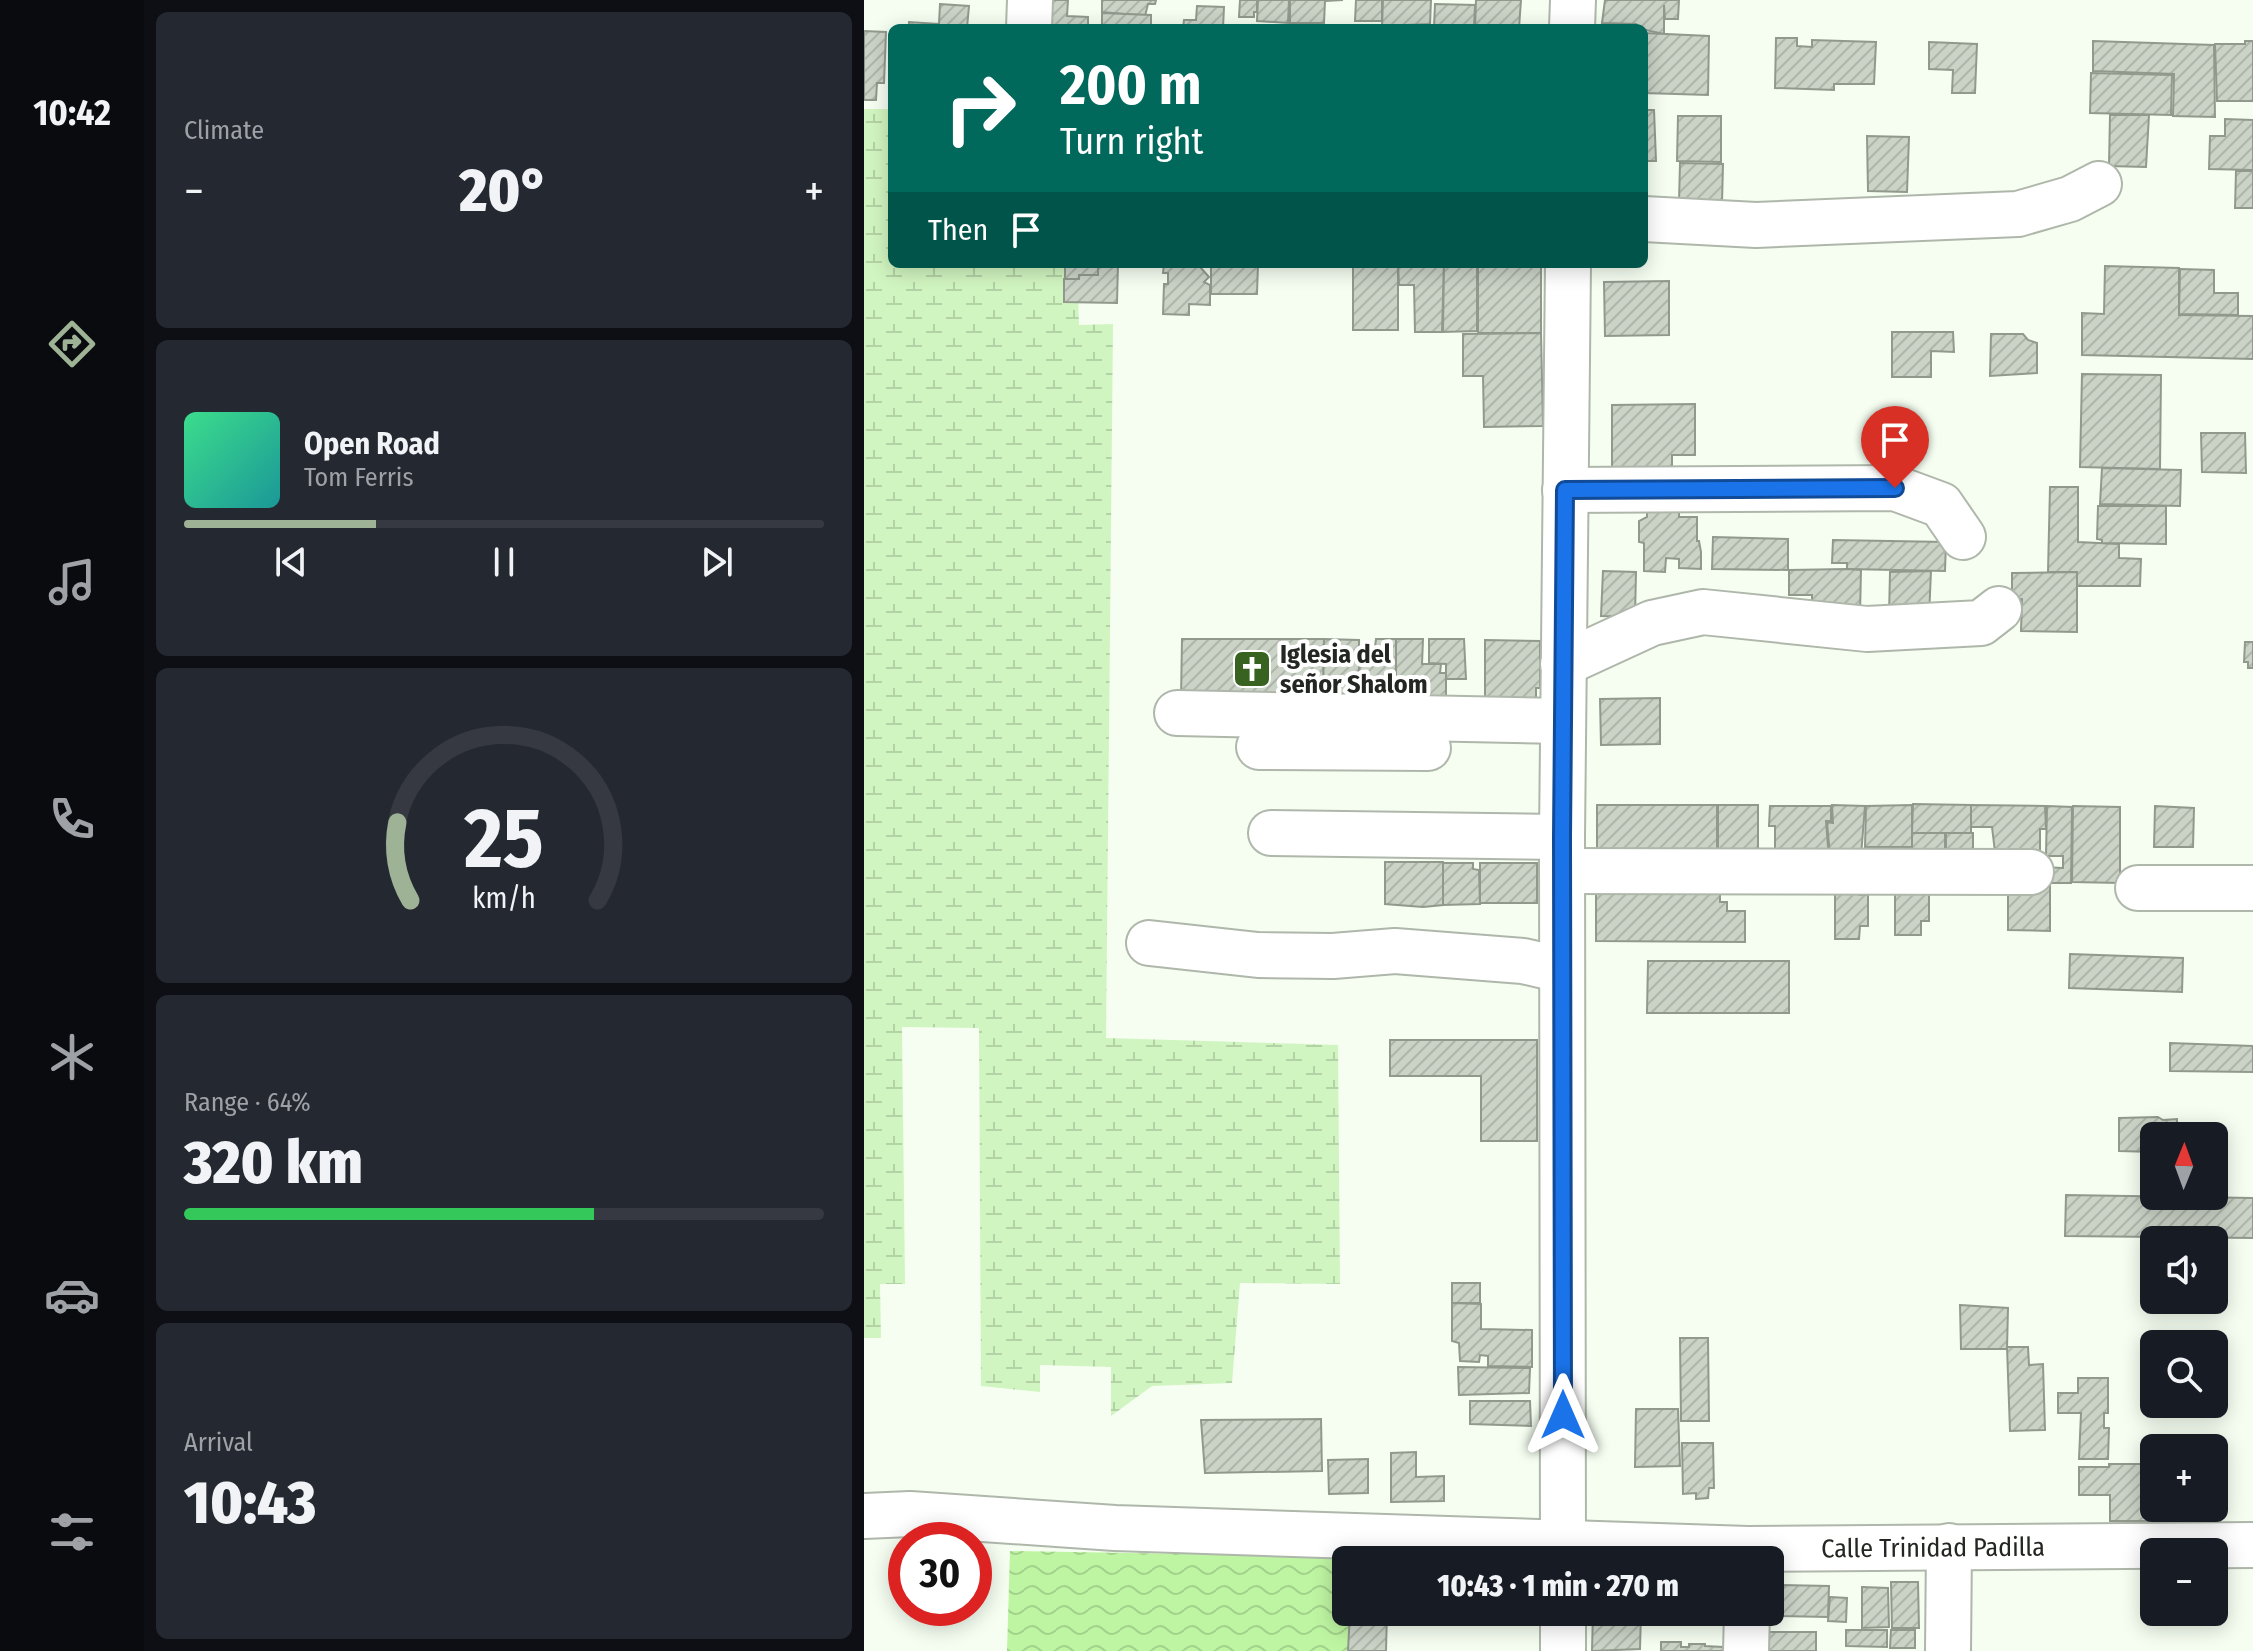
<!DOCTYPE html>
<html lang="en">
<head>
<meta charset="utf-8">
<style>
  :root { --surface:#171b24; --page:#242831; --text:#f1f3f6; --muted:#9ea1a6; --line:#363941; --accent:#9eb295 }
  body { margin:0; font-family:"Fira Sans Condensed",sans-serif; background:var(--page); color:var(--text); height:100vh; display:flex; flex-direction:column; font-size:30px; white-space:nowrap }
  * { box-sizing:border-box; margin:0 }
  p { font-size:26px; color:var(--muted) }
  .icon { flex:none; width:44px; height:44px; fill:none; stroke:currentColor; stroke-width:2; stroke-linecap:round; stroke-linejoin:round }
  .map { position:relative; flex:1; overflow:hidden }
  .details { display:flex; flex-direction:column; gap:12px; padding:12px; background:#0d0f14; width:720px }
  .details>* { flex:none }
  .top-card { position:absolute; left:24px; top:24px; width:760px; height:244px; border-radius:12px; box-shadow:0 4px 20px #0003; background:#00695c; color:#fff; overflow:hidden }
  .needle { width:52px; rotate:1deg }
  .fabs { position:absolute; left:1276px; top:1122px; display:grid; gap:16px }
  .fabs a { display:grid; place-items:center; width:88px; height:88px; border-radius:12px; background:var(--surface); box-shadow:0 4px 20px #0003; font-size:40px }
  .speed { position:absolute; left:24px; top:1522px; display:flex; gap:16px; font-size:40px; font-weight:700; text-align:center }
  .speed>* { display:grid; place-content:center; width:104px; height:104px; border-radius:50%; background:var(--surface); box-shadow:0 4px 20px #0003; line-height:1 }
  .speed .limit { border:12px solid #d22; background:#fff; color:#111 }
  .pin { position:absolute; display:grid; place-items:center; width:68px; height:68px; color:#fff; margin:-82px -34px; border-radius:50% 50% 50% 0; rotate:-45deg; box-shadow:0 0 8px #0007 }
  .pin .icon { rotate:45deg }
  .me { position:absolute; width:88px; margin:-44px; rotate:0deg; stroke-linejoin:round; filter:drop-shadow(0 0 6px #0008) }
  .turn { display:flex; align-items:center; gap:28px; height:168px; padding:0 40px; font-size:36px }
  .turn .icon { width:104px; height:104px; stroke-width:2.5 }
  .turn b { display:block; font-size:56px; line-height:68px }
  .then { display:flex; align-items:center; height:76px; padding:0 40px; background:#0003; gap:16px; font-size:30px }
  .big { font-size:60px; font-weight:800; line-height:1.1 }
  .details .tile { flex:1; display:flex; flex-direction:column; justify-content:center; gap:12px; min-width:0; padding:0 28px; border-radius:12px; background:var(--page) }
  .details .dial { align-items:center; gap:0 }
  .dial svg { height:208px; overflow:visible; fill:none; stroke:var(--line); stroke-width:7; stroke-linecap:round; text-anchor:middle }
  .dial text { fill:var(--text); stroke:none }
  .song { display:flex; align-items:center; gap:24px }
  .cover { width:96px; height:96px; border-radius:12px; background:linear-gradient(135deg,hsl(150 70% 55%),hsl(180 70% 35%)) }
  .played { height:8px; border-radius:4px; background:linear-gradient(90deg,var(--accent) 30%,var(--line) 30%) }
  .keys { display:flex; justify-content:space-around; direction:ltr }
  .heat { display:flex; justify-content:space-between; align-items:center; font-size:44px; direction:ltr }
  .charge { height:12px; border-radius:6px; background:linear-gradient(90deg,#34c759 64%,var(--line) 0) }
  .trip { position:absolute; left:468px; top:1546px; width:452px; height:80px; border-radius:12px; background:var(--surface); box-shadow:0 4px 20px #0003; font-weight:800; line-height:80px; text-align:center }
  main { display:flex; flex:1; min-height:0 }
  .tab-bar { display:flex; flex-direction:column; width:144px; justify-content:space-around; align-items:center; background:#090b0e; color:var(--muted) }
  .tab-bar .icon { width:56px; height:56px }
  .tab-bar .selected { color:var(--accent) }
  .tab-bar b { font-size:36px; color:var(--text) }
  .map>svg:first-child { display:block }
  .wetland { fill:url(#wetland-marsh) }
  .water { fill:url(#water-waves) }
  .building { fill:url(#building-hatch); stroke:#91998d; stroke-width:2 }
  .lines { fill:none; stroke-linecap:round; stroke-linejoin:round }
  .minor-casing { stroke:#afb7ab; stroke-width:48 }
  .minor { stroke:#fff; stroke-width:44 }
  .route-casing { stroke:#114b97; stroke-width:20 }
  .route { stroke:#1a73e8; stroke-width:14 }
  .labels { text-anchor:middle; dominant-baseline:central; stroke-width:8; stroke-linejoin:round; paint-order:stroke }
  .poi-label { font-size:26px; font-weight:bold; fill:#232621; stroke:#fff; text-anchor:start }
  .street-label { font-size:26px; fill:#232621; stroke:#fff }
</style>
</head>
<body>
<main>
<nav class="tab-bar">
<b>10:42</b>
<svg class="icon selected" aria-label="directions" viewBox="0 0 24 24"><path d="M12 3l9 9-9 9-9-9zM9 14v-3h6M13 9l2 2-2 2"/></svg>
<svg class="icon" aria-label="music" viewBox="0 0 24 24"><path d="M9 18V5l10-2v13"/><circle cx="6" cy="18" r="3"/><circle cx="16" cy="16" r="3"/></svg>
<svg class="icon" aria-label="phone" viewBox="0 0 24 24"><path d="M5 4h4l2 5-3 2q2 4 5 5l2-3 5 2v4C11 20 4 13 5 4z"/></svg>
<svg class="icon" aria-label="climate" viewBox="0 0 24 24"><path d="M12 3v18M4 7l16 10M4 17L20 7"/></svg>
<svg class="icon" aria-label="car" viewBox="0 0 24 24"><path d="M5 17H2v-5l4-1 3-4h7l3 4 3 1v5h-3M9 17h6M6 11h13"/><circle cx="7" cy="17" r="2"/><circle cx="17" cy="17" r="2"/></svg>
<svg class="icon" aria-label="filters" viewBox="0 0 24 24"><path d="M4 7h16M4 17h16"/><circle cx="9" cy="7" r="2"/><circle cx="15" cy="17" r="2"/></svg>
</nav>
<section class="details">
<div class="tile"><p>Climate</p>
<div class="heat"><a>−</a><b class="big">20°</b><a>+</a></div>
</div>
<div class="tile">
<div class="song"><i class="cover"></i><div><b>Open Road</b><p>Tom Ferris</p></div></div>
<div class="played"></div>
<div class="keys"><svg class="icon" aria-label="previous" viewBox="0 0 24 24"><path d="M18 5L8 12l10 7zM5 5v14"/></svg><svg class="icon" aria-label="pause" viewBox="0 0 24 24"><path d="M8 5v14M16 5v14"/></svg><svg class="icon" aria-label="next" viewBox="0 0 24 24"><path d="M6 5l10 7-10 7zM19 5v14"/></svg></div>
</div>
<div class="tile dial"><svg viewBox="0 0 100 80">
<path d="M14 69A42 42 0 1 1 86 69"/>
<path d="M14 69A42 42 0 0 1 9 39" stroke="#9eb295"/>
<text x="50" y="56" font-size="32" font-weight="700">25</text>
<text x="50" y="72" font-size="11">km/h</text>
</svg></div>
<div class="tile"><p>Range · 64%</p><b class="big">320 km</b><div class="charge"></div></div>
<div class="tile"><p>Arrival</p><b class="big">10:43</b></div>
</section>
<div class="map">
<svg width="1389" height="1651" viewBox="0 0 1389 1651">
  <defs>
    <pattern id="wetland-marsh" width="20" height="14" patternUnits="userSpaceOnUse" patternTransform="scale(2)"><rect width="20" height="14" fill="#d1f5c0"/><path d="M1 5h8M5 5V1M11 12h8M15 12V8" fill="none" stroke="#b3d2a5"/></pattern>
    <pattern id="water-waves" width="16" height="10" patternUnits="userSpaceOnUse" patternTransform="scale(2)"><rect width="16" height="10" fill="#bef5a2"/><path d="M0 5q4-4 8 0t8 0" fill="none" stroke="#a3d28b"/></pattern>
    <pattern id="building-hatch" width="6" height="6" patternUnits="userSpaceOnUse" patternTransform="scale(2)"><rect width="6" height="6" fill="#cbd3c7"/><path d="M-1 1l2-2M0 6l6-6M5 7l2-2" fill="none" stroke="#aeb5ab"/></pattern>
  </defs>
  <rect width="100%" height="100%" fill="#f5fef1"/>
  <!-- wetland -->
  <path class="wetland" d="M0 109H28V264H213L215 325 249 324 242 1038 474 1045 476 1284 376 1283 368 1383 288 1386 247 1416V1367L176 1365V1392L117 1386 115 1028 38 1027 41 1284H16L17 1338H0Z"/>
  <!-- water -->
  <path class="water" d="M146 1551 500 1557V1560H482V1612H502L503 1651H143Z"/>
  <!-- building -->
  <g class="building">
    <path d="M179 0H204L203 16 224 17V28H177Z"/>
    <path d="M238 0H292L291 4H284L281 16 238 12Z"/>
    <path d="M376 0H393V12H390V17H375Z"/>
    <path d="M394 0H425L424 23 393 21Z"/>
    <path d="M426 0H479L461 1 460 23H426Z"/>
    <path d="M492 0H518V21H491Z"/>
    <path d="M519 0H567L566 24 518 26Z"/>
    <path d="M612 0H657L655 28H611Z"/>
    <path d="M741 0H815L814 19H801L800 5V34L772 28V24L738 23Z"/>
    <path d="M76 4 105 6 103 28H45V22L75 24Z"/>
    <path d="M571 4 611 5 610 28H570Z"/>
    <path d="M333 6 360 7 359 28H319L320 20H332Z"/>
    <path d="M238 13 287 15V28H238Z"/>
    <path d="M0 31 22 32 20 83H13L12 100H0Z"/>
    <path d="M780 33 845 36 844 95 780 93Z"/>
    <path d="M912 38H933V46L948 47V40L1012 42 1010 84H970V90L911 88Z"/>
    <path d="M1229 41 1350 45 1351 117 1309 116 1310 74 1229 71Z"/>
    <path d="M1381 41H1389V101H1353L1351 44H1381Z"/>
    <path d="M1065 42 1113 44 1111 93H1088L1089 70 1065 69Z"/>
    <path d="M1227 73 1308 75 1307 115 1226 113Z"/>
    <path d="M780 110H790L792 161H780Z"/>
    <path d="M1246 115H1285L1282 167 1245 166Z"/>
    <path d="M814 116H857V162L813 161Z"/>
    <path d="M1361 119 1389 120V170L1345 169 1346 136H1361Z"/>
    <path d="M1003 136 1045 137 1043 192 1004 191Z"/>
    <path d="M816 163 859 164 858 203 815 202Z"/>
    <path d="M1372 171H1389V208H1371Z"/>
    <path d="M201 264H234V275H215V279H201Z"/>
    <path d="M234 264H254L253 303 200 302V279H215V275H234Z"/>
    <path d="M300 264H342L337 268 345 277 340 282 346 285V305L325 304V315L299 314 300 284H304V273H299Z"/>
    <path d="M347 264H394L393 294H347Z"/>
    <rect x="489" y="264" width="45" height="66"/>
    <path d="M534 264H580L578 332H551L550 285H535Z"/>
    <path d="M580 264H613V331L579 332Z"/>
    <rect x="614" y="264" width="63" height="69"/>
    <path d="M1241 266 1315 268V315L1389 316V359L1218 355V313L1240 314Z"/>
    <path d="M1316 269 1350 270V293H1374V315L1315 314Z"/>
    <path d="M805 281V335L741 336 740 282Z"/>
    <path d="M1028 332H1089L1090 352 1067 351V377H1028Z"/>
    <path d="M677 333 679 426 620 427 619 376H599V334Z"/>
    <path d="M1127 334H1159L1164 340 1173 343V373L1126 376Z"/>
    <path d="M1218 374 1297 375 1296 469 1216 467Z"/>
    <path d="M831 404V455H808V477H748V405Z"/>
    <path d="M1337 433H1381L1382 473 1338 472Z"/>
    <path d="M1238 468 1317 470 1316 506 1236 504Z"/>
    <path d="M1186 487H1214V542L1255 544V558L1277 559 1276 586H1213V572H1184Z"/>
    <path d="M783 500H815V517H833V541H835L837 552V569L815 568V559L802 558 801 572 780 571V543L775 542V521L783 517Z"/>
    <path d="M1234 506H1302V544L1238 543V540L1233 539Z"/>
    <path d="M849 537 924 539V570L848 569Z"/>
    <path d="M969 540 1082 542 1081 571 983 569V563H968Z"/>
    <path d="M983 569 997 570 996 614H948V595H925V570Z"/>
    <path d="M739 571 772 572 771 617 737 616Z"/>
    <path d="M1067 571 1065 617 1025 616 1026 572Z"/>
    <path d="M1213 572V632L1157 631 1158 599H1148V573Z"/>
    <path d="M318 639H460L459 699H317Z"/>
    <path d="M460 639 495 640V700L459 702Z"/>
    <path d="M512 639H532V699L495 695 496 647H511Z"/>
    <path d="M532 639H559L558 664H577L576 673H582V700H532Z"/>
    <path d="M565 639H600L602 679H582V664L565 663Z"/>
    <path d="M621 640 676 641V688H672V699H621Z"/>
    <path d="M1381 642H1389V668H1384V662H1380Z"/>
    <path d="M796 698V744L737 745 736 699Z"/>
    <path d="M1049 804 1107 805V833H1048Z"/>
    <rect x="733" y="805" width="120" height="59"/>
    <rect x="854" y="805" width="40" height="61"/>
    <path d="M968 805 1001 806 997 856 966 855 963 822 969 823Z"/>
    <path d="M1048 805V847H1001L1002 806Z"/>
    <path d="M1107 805 1181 806 1182 829H1176V851L1131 852 1128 827H1107Z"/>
    <path d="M906 806H967V821H962L965 860 911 864V826H905Z"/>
    <path d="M1183 806 1208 807 1207 883H1177V867L1199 868V856H1182Z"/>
    <path d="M1209 806 1256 807V883L1208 882Z"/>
    <path d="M1291 806 1330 808 1329 847H1290Z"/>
    <rect x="1048" y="833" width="33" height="32"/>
    <path d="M1082 833H1109V862L1082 863Z"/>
    <path d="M521 862H579V905L559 907 521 904Z"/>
    <path d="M579 863H609V869L615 870 616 904 579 905Z"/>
    <rect x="616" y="863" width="57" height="40"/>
    <path d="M732 881 856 882V902H863V911H881V942L732 941Z"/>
    <path d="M971 883H995V895H1004V926H996L995 939H971Z"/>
    <path d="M1031 884H1065V921H1057V935H1031Z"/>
    <path d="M1144 885H1186V931L1144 930Z"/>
    <path d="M1206 954 1319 958 1318 992 1205 988Z"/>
    <path d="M784 961H925V1013H783Z"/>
    <path d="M526 1040H673V1141H617V1076H526Z"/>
    <path d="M1306 1043 1389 1046V1072L1306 1071Z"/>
    <path d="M1294 1117 1299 1120 1313 1119V1136H1290V1152L1255 1151V1118Z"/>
    <path d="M1202 1195 1389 1198V1238L1201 1236Z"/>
    <rect x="588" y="1283" width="28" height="20"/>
    <path d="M588 1303 617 1304V1329L668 1330V1367L624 1366V1356L616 1355 615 1362 596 1361 595 1343 588 1341Z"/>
    <path d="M1096 1305 1144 1308 1143 1349H1097Z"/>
    <path d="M816 1338H844L845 1421H817Z"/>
    <path d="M1143 1347H1164L1165 1365 1179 1364 1181 1430 1146 1431Z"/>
    <path d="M594 1367 666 1368 665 1393 595 1395Z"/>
    <path d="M1214 1378H1244V1413H1240V1428H1245L1244 1459H1215L1217 1413H1194V1393H1214Z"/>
    <path d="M606 1401H666L667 1426 606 1424Z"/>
    <path d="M772 1409H814L816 1466 771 1467Z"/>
    <path d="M457 1419 458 1471 341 1473 337 1420Z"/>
    <path d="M818 1443H849L850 1488H845L844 1498 832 1499V1493L819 1494Z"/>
    <path d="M1286 1450H1290V1508H1331V1521L1285 1520Z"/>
    <path d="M552 1452V1477L580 1476V1501L527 1502V1453Z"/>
    <path d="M504 1459V1493L465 1494 464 1460Z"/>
    <path d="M1245 1464H1285V1521H1246V1495H1215V1467H1245Z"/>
    <path d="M1027 1582H1054L1055 1628H1028Z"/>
    <path d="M917 1585 965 1586 964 1617 916 1616Z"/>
    <path d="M998 1587 1024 1588 1025 1627 998 1628Z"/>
    <path d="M966 1597 983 1598 982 1622 964 1621Z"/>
    <path d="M486 1612H523L522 1651H484Z"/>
    <path d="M729 1612H777L776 1649 728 1651Z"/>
    <path d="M982 1630H1023V1647L982 1646Z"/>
    <path d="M1027 1630H1051V1648H1026Z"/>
    <rect x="904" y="1632" width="48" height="19"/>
    <path d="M797 1642H817V1647H825V1644H841V1646L859 1647V1651H797Z"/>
  </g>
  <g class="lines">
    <!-- minor casing -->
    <g class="minor-casing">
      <g id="minor">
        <path d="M165 28 166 0"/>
        <path d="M708 28 709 0"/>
        <path d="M780 219 892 225 1154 214 1206 199 1235 184"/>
        <path d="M701 490 1031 488 1077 505 1099 537"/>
        <path d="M699 664 788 623 839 612 1003 629 1117 623 1135 609"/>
        <path d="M313 713 698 721"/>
        <path d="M395 747 564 748"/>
        <path d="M407 833 698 837"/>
        <path d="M698 871 1167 872"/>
        <path d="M1274 888H1389"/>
        <path d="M285 943 394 955 469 956 531 951 659 961 698 970"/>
        <path id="s1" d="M0 1516 46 1514 251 1528 884 1549 1389 1545"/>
        <path d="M699 1560 698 837 704 264"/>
        <path d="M699 1651V1612"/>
        <path d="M882 1651 883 1612"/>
        <path d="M1084 1651 1085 1546"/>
      </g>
    </g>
    <!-- minor -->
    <use href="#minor" class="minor"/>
  </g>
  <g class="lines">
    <!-- route casing -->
    <g class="route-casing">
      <path id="route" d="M699 1415 698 837 701 490 1031 488"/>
    </g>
    <!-- route -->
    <use href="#route" class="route"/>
  </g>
  <!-- icons -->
  <defs>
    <g id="church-square" transform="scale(2)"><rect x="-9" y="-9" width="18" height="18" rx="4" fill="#38621f" stroke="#fff"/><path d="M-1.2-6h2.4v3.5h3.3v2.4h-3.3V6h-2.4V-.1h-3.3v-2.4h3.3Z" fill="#fff"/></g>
  </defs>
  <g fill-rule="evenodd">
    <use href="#church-square" x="388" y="669"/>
  </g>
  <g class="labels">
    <!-- poi labels -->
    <g class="poi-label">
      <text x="416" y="654">Iglesia del<tspan x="416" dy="30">señor Shalom</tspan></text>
    </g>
    <!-- street labels -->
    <g class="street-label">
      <text stroke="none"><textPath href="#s1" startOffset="1070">Calle Trinidad Padilla</textPath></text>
    </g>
  </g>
</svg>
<div class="fabs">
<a><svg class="needle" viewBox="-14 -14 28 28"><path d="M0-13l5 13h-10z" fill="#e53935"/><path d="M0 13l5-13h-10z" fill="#9ea1a6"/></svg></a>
<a><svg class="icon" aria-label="sound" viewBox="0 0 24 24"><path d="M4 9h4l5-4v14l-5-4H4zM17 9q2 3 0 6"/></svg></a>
<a><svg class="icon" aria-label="search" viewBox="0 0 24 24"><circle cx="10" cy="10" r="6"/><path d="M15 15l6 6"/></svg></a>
<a>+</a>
<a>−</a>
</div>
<div class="speed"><div class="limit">30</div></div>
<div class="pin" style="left:1031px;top:488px;background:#d93025"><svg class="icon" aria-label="arrive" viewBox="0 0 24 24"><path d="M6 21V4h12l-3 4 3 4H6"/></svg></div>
<svg class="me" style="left:699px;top:1415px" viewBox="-20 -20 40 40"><path d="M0-17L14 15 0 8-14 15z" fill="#1a73e8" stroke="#fff" stroke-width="4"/></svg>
<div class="trip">10:43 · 1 min · 270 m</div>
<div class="top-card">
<div class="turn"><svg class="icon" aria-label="right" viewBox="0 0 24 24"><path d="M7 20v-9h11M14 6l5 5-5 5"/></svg><div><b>200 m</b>Turn right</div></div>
<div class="then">Then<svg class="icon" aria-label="arrive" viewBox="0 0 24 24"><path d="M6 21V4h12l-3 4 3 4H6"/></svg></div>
</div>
</div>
</main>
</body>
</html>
